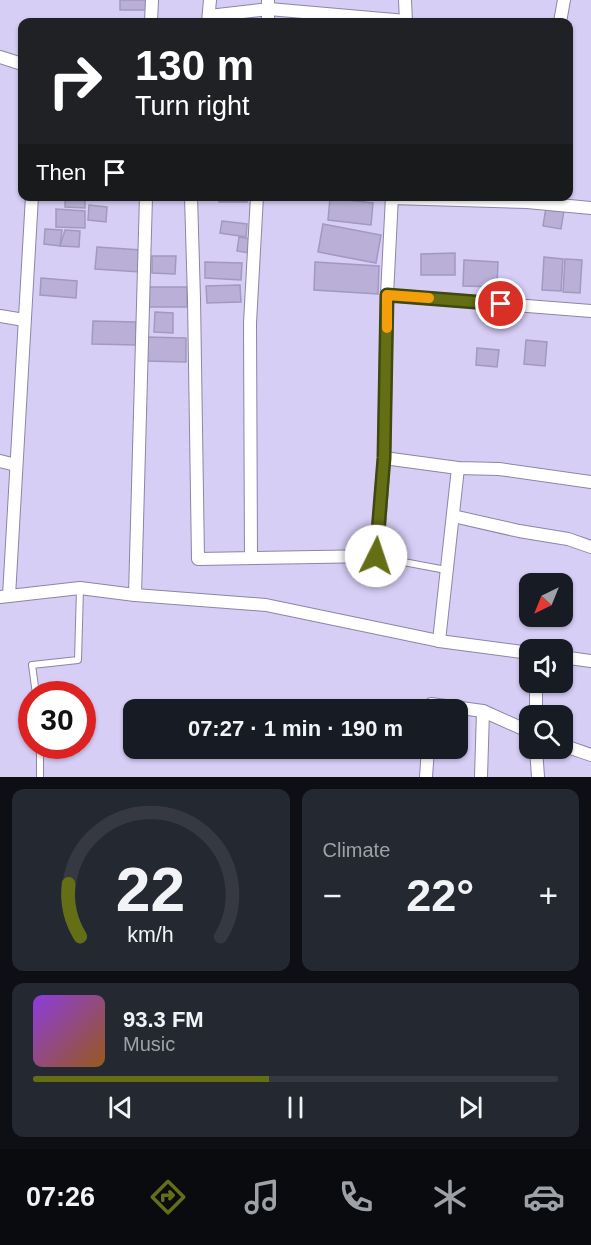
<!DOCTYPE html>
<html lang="en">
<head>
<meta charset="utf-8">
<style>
  :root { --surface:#171b24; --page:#242831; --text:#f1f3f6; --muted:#9ea1a6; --line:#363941; --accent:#646e15 }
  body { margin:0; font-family:Helvetica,sans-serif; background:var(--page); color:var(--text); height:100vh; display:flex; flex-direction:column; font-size:22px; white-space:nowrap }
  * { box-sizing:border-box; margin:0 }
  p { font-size:20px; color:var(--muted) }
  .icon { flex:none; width:33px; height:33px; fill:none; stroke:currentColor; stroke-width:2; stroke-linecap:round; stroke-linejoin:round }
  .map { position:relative; height:777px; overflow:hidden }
  .sheet { display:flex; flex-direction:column; gap:12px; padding:12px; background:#0d0f14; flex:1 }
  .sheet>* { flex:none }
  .top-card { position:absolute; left:18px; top:18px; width:555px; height:183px; border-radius:12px; box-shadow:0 2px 4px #0004; background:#202124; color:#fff; overflow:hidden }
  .needle { width:39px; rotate:223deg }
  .tools { position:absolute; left:519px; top:573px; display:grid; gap:12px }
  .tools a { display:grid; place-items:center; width:54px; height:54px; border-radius:12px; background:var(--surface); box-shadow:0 2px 4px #0004; font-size:30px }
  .speed { position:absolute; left:18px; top:681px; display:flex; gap:12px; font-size:30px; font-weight:700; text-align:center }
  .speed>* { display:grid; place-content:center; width:78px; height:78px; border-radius:50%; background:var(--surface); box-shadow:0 2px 4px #0004; line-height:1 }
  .speed .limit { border:9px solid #d22; background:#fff; color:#111 }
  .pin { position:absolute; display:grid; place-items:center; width:51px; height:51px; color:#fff; margin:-26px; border:3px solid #fff; border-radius:50%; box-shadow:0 2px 6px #0007 }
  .me { position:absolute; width:66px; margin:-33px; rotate:4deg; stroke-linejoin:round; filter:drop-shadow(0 0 4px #0008) }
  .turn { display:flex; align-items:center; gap:21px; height:126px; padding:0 18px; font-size:27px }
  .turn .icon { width:78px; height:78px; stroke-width:2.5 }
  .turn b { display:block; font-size:42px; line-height:51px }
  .then { display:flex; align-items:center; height:57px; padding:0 18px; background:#0003; gap:12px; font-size:22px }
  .big { font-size:45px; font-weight:700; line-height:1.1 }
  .sheet .tile { flex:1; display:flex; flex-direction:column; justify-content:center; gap:9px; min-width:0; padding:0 21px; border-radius:12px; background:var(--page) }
  .sheet .dial { align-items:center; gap:0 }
  .dial svg { height:156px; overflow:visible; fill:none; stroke:var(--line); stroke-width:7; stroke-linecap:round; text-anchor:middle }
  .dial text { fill:var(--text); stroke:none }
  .song { display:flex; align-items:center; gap:18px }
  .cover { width:72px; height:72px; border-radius:9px; background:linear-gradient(135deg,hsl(270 70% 55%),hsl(30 70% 35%)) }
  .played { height:6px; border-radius:3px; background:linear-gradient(90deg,var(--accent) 45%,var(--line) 45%) }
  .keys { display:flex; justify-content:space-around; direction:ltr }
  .heat { display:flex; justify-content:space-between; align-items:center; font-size:33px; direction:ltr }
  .sheet .tiles { flex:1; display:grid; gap:12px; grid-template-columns:1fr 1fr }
  .tile:last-child { grid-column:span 2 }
  .trip { position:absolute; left:123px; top:699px; width:345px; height:60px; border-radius:12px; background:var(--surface); box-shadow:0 2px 4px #0004; font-weight:700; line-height:60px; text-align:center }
  .menu { display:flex; height:96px; justify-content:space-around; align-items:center; background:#090b0e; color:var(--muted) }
  .menu .icon { width:42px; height:42px }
  .menu .current { color:var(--accent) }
  .menu b { font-size:27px; color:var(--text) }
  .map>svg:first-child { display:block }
  .building { fill:#b9afd7; stroke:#a299bf; stroke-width:1.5 }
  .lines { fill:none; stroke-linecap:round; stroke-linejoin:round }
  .service-casing { stroke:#8d84a9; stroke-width:8 }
  .minor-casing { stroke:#8d84a9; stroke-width:14 }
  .service { stroke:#fff; stroke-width:6 }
  .minor { stroke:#fff; stroke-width:12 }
  .route-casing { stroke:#41480e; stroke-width:15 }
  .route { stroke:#646e15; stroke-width:10 }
  .slow { stroke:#f59e0b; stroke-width:10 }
</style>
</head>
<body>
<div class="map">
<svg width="591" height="777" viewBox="0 0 591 777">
  <rect width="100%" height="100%" fill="#d7cef6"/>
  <!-- building -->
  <g class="building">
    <rect x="120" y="0" width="27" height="10"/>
    <path d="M65 196H85V208L65 207Z"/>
    <path d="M219 196H246L247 202H219Z"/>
    <path d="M330 198 373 203 371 225 328 220Z"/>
    <path d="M89 205 107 207 106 222 88 220Z"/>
    <path d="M546 207 564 210 561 229 543 226Z"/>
    <path d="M56 209 85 211V228L56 227Z"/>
    <path d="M222 221 247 224 246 237 220 233Z"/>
    <path d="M323 224 381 235 376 263 318 252Z"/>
    <path d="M45 229 62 230 60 246 44 244Z"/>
    <path d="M65 230 80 231 79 247 60 246Z"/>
    <path d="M239 237 251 239 249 253 237 251Z"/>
    <path d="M97 247 141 250 140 272 95 269Z"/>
    <path d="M455 253V275H421V254Z"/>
    <path d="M152 256H176L175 274 152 273Z"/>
    <path d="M544 257 563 259 561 291 542 290Z"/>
    <path d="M565 259 582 260 580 293 563 292Z"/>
    <path d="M464 260 498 262 497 287 463 286Z"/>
    <path d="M205 262 242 263 241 280 205 278Z"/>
    <path d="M315 262 379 266 378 294 314 290Z"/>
    <path d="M41 278 77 281 76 298 40 295Z"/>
    <path d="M240 285 241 302 207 303 206 286Z"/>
    <rect x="149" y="287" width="38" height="20"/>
    <path d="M155 312 173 313V333L154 332Z"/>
    <path d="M93 321 136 322V345L92 344Z"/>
    <path d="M146 337 186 338V362L146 361Z"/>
    <path d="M526 340 547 342 545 366 524 364Z"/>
    <path d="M477 348 499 350 497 367 476 365Z"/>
  </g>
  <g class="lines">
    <!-- service casing -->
    <g class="service-casing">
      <g id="service">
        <path d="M377 557 446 570"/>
        <path d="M36 694 32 665 78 660 80 588"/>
        <path d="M40 777V746"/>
      </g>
    </g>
    <!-- minor casing -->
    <g class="minor-casing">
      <g id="minor">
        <path d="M405 0 406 22"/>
        <path d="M209 16 269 9 406 21"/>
        <path d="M151 22 152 0"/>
        <path d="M208 22 210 0"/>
        <path d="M268 22V0"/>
        <path d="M560 22 564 0"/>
        <path d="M0 57 22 64"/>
        <path d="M191 196 194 299 198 559 377 556 384 458 387 295 392 196"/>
        <path d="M392 198 527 202 591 208"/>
        <path d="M387 295 591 311"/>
        <path d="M0 316 24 320"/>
        <path d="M384 458 458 468 499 469 591 482"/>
        <path d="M0 461 16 465"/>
        <path d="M453 516 519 531 568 539 591 547"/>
        <path d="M251 558 250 323 257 196"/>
        <path d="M135 595 146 196"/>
        <path d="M9 596 32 196"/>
        <path d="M0 597 80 588 135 595 266 605 439 641 530 653"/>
        <path d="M439 641 458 468"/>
        <path d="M562 657 591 661"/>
        <path d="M431 710V704L483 711 530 732"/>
        <path d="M536 716V682"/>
        <path d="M562 745 591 755"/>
        <path d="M536 748 538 777"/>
        <path d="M426 777 428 748"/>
        <path d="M481 777 483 711"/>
      </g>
    </g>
    <!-- service -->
    <use href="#service" class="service"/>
    <!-- minor -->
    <use href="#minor" class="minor"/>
  </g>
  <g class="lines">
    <!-- route casing -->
    <g class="route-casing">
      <path id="route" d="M376 556 384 458 387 295 501 304"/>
    </g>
    <!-- route -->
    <use href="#route" class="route"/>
    <!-- slow -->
    <path class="slow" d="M387 328V295L429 298"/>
  </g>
</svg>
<div class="tools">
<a><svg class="needle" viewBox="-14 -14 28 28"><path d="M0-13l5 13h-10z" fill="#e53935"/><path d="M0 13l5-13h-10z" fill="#9ea1a6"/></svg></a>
<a><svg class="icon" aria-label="sound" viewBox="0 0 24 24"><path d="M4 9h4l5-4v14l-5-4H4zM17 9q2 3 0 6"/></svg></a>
<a><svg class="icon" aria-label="search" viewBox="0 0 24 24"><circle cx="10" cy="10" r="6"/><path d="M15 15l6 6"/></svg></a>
</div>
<div class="speed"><div class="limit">30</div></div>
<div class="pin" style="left:501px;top:304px;background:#d93025"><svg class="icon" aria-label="arrive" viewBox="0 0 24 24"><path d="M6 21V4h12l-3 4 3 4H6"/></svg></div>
<svg class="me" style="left:376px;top:556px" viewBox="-20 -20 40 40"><circle r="19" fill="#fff"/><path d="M0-13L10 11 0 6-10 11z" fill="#646e15"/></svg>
<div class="trip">07:27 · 1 min · 190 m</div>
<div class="top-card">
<div class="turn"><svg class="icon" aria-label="right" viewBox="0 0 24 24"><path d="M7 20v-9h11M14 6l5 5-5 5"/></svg><div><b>130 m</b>Turn right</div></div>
<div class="then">Then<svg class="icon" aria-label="arrive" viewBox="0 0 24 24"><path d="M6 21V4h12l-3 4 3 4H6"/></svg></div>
</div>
</div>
<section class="sheet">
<div class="tiles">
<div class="tile dial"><svg viewBox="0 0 100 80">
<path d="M14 69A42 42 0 1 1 86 69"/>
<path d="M14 69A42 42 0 0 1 8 42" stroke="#646e15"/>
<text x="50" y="56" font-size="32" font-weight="700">22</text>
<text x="50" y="72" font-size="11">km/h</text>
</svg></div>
<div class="tile"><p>Climate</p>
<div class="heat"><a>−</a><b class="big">22°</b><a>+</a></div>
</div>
<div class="tile">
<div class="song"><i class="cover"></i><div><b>93.3 FM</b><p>Music</p></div></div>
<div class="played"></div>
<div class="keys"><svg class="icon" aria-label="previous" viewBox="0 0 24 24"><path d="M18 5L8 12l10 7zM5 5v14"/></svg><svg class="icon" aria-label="pause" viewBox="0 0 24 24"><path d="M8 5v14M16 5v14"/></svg><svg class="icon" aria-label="next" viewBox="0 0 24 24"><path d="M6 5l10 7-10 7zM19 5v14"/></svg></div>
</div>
</div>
</section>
<nav class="menu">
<b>07:26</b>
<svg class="icon current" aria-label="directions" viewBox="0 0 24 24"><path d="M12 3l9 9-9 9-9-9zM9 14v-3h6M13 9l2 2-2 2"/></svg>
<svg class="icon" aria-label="music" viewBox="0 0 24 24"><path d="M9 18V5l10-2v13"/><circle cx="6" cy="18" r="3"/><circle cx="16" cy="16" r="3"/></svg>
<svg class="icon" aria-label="phone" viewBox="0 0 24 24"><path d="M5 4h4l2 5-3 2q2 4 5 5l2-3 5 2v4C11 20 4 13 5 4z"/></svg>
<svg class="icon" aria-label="climate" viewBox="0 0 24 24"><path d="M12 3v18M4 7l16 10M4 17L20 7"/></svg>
<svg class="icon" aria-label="car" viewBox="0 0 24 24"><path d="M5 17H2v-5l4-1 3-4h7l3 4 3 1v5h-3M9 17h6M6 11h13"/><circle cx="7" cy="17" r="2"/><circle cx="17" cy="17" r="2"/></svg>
</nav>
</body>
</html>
